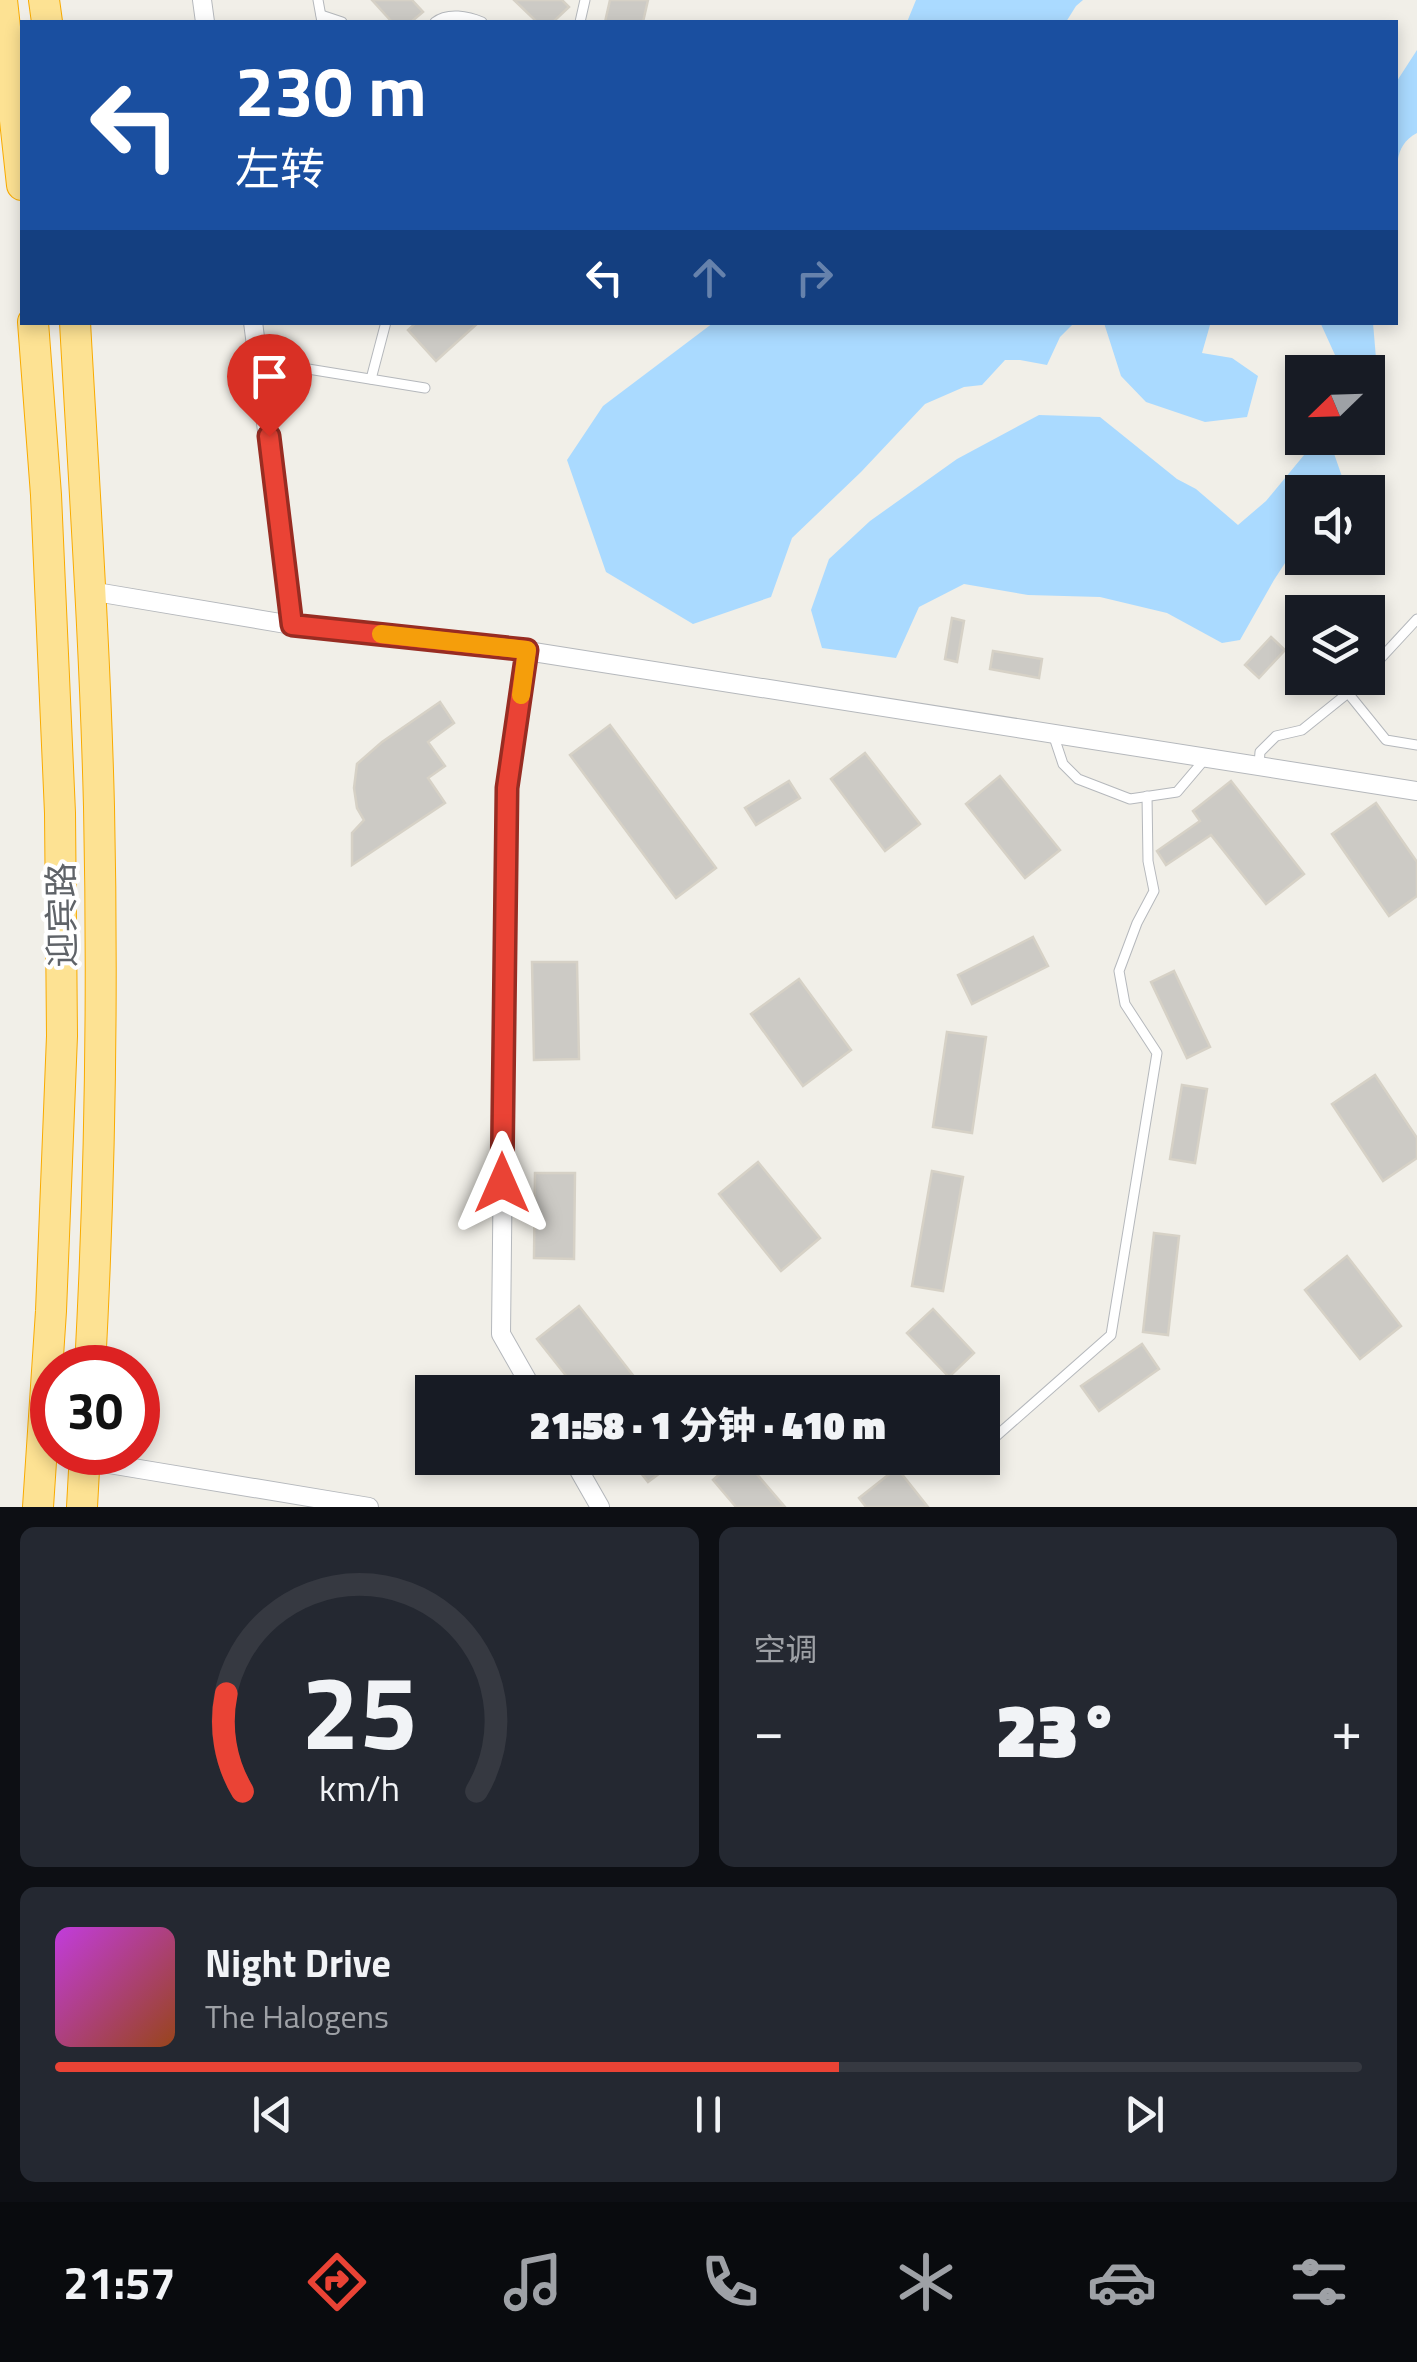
<!DOCTYPE html>
<html lang="zh">
<head>
<meta charset="utf-8">
<style>
  :root { --surface:#171b24; --page:#242831; --text:#f1f3f6; --muted:#9ea1a6; --line:#363941; --accent:#ea4335 }
  body { margin:0; font-family:"Titillium Web","Noto Sans SC",sans-serif; background:var(--page); color:var(--text); height:100vh; display:flex; flex-direction:column; font-size:38px; white-space:nowrap }
  * { box-sizing:border-box; margin:0 }
  p { font-size:32px; color:var(--muted) }
  .icon { flex:none; width:55px; height:55px; fill:none; stroke:currentColor; stroke-width:2; stroke-linecap:round; stroke-linejoin:round }
  .map { position:relative; height:1507px; overflow:hidden }
  .panel { display:flex; flex-direction:column; gap:20px; padding:20px; background:#0d0f14; flex:1 }
  .panel>* { flex:none }
  .guide { position:absolute; left:20px; top:20px; width:1378px; height:305px; border-radius:0px; box-shadow:0 5px 15px #0003; background:#1a4fa0; color:#fff; overflow:hidden }
  .needle { width:65px; rotate:247deg }
  .tools { position:absolute; left:1285px; top:355px; display:grid; gap:20px }
  .tools a { display:grid; place-items:center; width:100px; height:100px; border-radius:0px; background:var(--surface); box-shadow:0 5px 15px #0003; font-size:50px }
  .speed { position:absolute; left:30px; top:1345px; display:flex; gap:20px; font-size:50px; font-weight:700; text-align:center }
  .speed>* { display:grid; place-content:center; width:130px; height:130px; border-radius:50%; background:var(--surface); box-shadow:0 5px 15px #0003; line-height:1 }
  .speed .limit { border:15px solid #d22; background:#fff; color:#111 }
  .pin { position:absolute; display:grid; place-items:center; width:85px; height:85px; color:#fff; margin:-102px -42px; border-radius:50% 50% 50% 0; rotate:-45deg; box-shadow:0 0 10px #0007 }
  .pin .icon { rotate:45deg }
  .me { position:absolute; width:110px; margin:-55px; rotate:0deg; stroke-linejoin:round; filter:drop-shadow(0 0 8px #0008) }
  .turn { display:flex; align-items:center; gap:35px; height:210px; padding:0 50px; font-size:45px }
  .turn .icon { width:130px; height:130px; stroke-width:2.5 }
  .turn b { display:block; font-size:70px; line-height:85px }
  .lanes { display:flex; align-items:center; height:95px; padding:0 50px; background:#0003; justify-content:center; gap:50px; direction:ltr }
  .lanes .off { opacity:.35 }
  .big { font-size:75px; font-weight:800; line-height:1.1 }
  .panel .widget { flex:1; display:flex; flex-direction:column; justify-content:center; gap:15px; min-width:0; padding:0 35px; border-radius:15px; background:var(--page) }
  .panel .dial { align-items:center; gap:0 }
  .dial svg { height:260px; overflow:visible; fill:none; stroke:var(--line); stroke-width:7; stroke-linecap:round; text-anchor:middle }
  .dial text { fill:var(--text); stroke:none }
  .song { display:flex; align-items:center; gap:30px }
  .cover { width:120px; height:120px; border-radius:15px; background:linear-gradient(135deg,hsl(290 70% 55%),hsl(20 70% 35%)) }
  .played { height:10px; border-radius:5px; background:linear-gradient(90deg,var(--accent) 60%,var(--line) 60%) }
  .keys { display:flex; justify-content:space-around; direction:ltr }
  .heat { display:flex; justify-content:space-between; align-items:center; font-size:55px; direction:ltr }
  .panel .tiles { flex:1; display:grid; gap:20px; grid-template-columns:1fr 1fr }
  .widget:last-child { grid-column:span 2 }
  .trip { position:absolute; left:415px; top:1375px; width:585px; height:100px; border-radius:0px; background:var(--surface); box-shadow:0 5px 15px #0003; font-weight:800; line-height:100px; text-align:center }
  .dock { display:flex; height:160px; justify-content:space-around; align-items:center; background:#090b0e; color:var(--muted) }
  .dock .icon { width:70px; height:70px }
  .dock .on { color:var(--accent) }
  .dock b { font-size:45px; color:var(--text) }
  .map>svg:first-child { display:block }
  .water { fill:#aadaff }
  .building { fill:#cccac5; stroke:#d6d1c6; stroke-width:2.5 }
  .lines { fill:none; stroke-linecap:round; stroke-linejoin:round }
  .lane-casing { stroke:#b5b8bc; stroke-width:11 }
  .street-casing { stroke:#b5b8bc; stroke-width:20 }
  .highway-casing { stroke:#f9ab00; stroke-width:32 }
  .lane { stroke:#fff; stroke-width:9 }
  .street { stroke:#fff; stroke-width:18 }
  .highway { stroke:#fde293; stroke-width:30 }
  .route-casing { stroke:#982c22; stroke-width:25 }
  .route { stroke:#ea4335; stroke-width:18 }
  .slow { stroke:#f59e0b; stroke-width:18 }
  .labels { text-anchor:middle; dominant-baseline:central; stroke-width:8; stroke-linejoin:round; paint-order:stroke }
  .street-label { font-size:35px; fill:#5f6368; stroke:#fff }
</style>
</head>
<body>
<div class="map">
<svg width="1417" height="1507" viewBox="0 0 1417 1507">
  <rect width="100%" height="100%" fill="#f1efe8"/>
  <!-- water -->
  <g class="water">
    <path d="M916 0H1083L1076 6 1066 22H907Z"/>
    <path d="M1417 50V133C1392 146 1397 172 1398 197L1395 200V84Z"/>
    <path d="M1320 322 1373 323 1377 370 1358 372 1335 355Z"/>
    <path d="M713 323V322L1074 323 1060 337 1047 365 1020 360H1005L982 385 964 387 925 404 861 472 792 538 771 597 693 624 606 572 567 460 603 406Z"/>
    <path d="M1104 323H1216L1210 325 1202 353 1232 358 1258 376 1247 417 1205 422 1146 402 1121 376Z"/>
    <path d="M1039 415 1100 417 1177 479 1196 489 1238 525 1266 501 1309 449 1331 445 1346 488 1341 492H1302V537L1274 580 1240 640 1222 643 1167 613 1100 597 1028 595 964 584 919 607 896 658 822 648 811 610 829 559 870 521 957 459Z"/>
  </g>
  <!-- building -->
  <g class="building">
    <path d="M372 0H412L423 12 411 22H392Z"/>
    <path d="M514 0H562L569 7 553 22H537Z"/>
    <path d="M610 0H648L643 22H605Z"/>
    <path d="M417 322H479L436 361 408 330Z"/>
    <path d="M952 618 964 621 957 662 945 659Z"/>
    <path d="M1271 637 1285 650 1259 678 1245 665Z"/>
    <path d="M993 651 1042 659 1039 678 990 669Z"/>
    <path d="M440 702 454 723 428 742 445 766 428 778 445 803 352 865V833L364 820 357 808 354 788 357 764 382 742Z"/>
    <path d="M610 725 716 868 676 898 570 755Z"/>
    <path d="M865 753 920 824 885 851 831 779Z"/>
    <path d="M1000 776 1060 850 1025 878 966 804Z"/>
    <path d="M789 781 800 798 756 825 745 808Z"/>
    <path d="M1231 781 1304 874 1266 904 1211 835 1166 865 1157 851 1200 821 1193 811Z"/>
    <path d="M1376 803 1417 862V896L1389 916 1332 834Z"/>
    <path d="M1033 937 1048 966 972 1004 958 975Z"/>
    <path d="M532 962H577L579 1059 534 1060Z"/>
    <path d="M1174 971 1210 1047 1187 1058 1151 982Z"/>
    <path d="M799 979 851 1050 803 1086 751 1014Z"/>
    <path d="M947 1032 986 1037 972 1133 933 1127Z"/>
    <path d="M1375 1075 1417 1138V1158L1383 1181 1332 1104Z"/>
    <path d="M1182 1085 1207 1089 1195 1163 1170 1159Z"/>
    <path d="M758 1162 820 1238 781 1271 719 1194Z"/>
    <path d="M932 1171 963 1177 943 1291 912 1286Z"/>
    <path d="M535 1173H575L574 1259 534 1258Z"/>
    <path d="M1154 1233 1179 1236 1168 1335 1143 1332Z"/>
    <path d="M1347 1256 1401 1326 1360 1359 1305 1290Z"/>
    <path d="M579 1306 646 1392H579L537 1339Z"/>
    <path d="M933 1309 974 1353 949 1377 907 1333Z"/>
    <path d="M1142 1344 1159 1369 1099 1411 1081 1386Z"/>
    <path d="M629 1458H680L648 1482Z"/>
    <path d="M738 1458H743L785 1507H736L713 1480Z"/>
    <path d="M897 1468 928 1507H866L859 1498Z"/>
  </g>
  <g class="lines">
    <!-- lane casing -->
    <g class="lane-casing">
      <g id="lane">
        <path d="M318 0 322 22"/>
        <path d="M321 15 342 22"/>
        <path d="M435 22C448 12 468 16 482 22"/>
        <path d="M580 22 585 0"/>
        <path d="M259 361 425 388"/>
        <path d="M371 379 386 322"/>
        <path d="M1368 672 1417 619"/>
        <path d="M1362 678 1348 693 1386 740 1417 745"/>
        <path d="M1053 734 1063 764 1078 779 1130 799 1177 792 1205 759"/>
        <path d="M1259 765 1260 752 1276 736 1302 730 1348 693"/>
        <path d="M994 1438 1111 1335 1157 1053 1125 1004 1119 971 1137 923 1154 891 1148 861 1147 796"/>
      </g>
    </g>
    <!-- street casing -->
    <g class="street-casing">
      <g id="street">
        <path d="M202 0 205 22"/>
        <path d="M253 322 292 625"/>
        <path d="M90 591 292 625 527 651 1417 791"/>
        <path d="M527 651 507 787 501 1334 534 1392"/>
        <path d="M572 1458 600 1507"/>
        <path d="M85 1460 369 1507"/>
      </g>
    </g>
    <!-- highway casing -->
    <g class="highway-casing">
      <g id="highway">
        <path d="M2 0 22 185"/>
        <path d="M44 0 47 22"/>
        <path d="M33 322 46 495 60 813 62 1036 51 1311 38 1507"/>
        <path d="M75 322C84 484 95 645 99 807 103 993 100 1181 90 1368"/>
        <path d="M82 1507 85 1452"/>
      </g>
    </g>
    <!-- lane -->
    <use href="#lane" class="lane"/>
    <!-- street -->
    <use href="#street" class="street"/>
    <!-- highway -->
    <use href="#highway" class="highway"/>
  </g>
  <g class="lines">
    <!-- route casing -->
    <g class="route-casing">
      <path id="route" d="M269 436 292 625 527 650 507 788 502 1183"/>
    </g>
    <!-- route -->
    <use href="#route" class="route"/>
    <!-- slow -->
    <path class="slow" d="M381 634 527 650 521 695"/>
  </g>
  <g class="labels">
    <!-- street labels -->
    <g class="street-label">
      <text transform="translate(61 915) rotate(-91)">迎宾路</text>
    </g>
  </g>
</svg>
<div class="tools">
<a><svg class="needle" viewBox="-14 -14 28 28"><path d="M0-13l5 13h-10z" fill="#e53935"/><path d="M0 13l5-13h-10z" fill="#9ea1a6"/></svg></a>
<a><svg class="icon" aria-label="sound" viewBox="0 0 24 24"><path d="M4 9h4l5-4v14l-5-4H4zM17 9q2 3 0 6"/></svg></a>
<a><svg class="icon" aria-label="layers" viewBox="0 0 24 24"><path d="M12 4l9 5-9 5-9-5zM3 14l9 5 9-5"/></svg></a>
</div>
<div class="speed"><div class="limit">30</div></div>
<div class="pin" style="left:269px;top:436px;background:#d93025"><svg class="icon" aria-label="arrive" viewBox="0 0 24 24"><path d="M6 21V4h12l-3 4 3 4H6"/></svg></div>
<svg class="me" style="left:502px;top:1183px" viewBox="-20 -20 40 40"><path d="M0-17L14 15 0 8-14 15z" fill="#ea4335" stroke="#fff" stroke-width="4"/></svg>
<div class="trip">21:58 · 1 分钟 · 410 m</div>
<div class="guide">
<div class="turn"><svg class="icon" aria-label="left" viewBox="0 0 24 24"><path d="M17 20v-9H6M10 6l-5 5 5 5"/></svg><div><b>230 m</b>左转</div></div>
<div class="lanes"><svg class="icon" aria-label="left" viewBox="0 0 24 24"><path d="M17 20v-9H6M10 6l-5 5 5 5"/></svg><svg class="icon off" aria-label="ahead" viewBox="0 0 24 24"><path d="M12 20V5M6 11l6-6 6 6"/></svg><svg class="icon off" aria-label="right" viewBox="0 0 24 24"><path d="M7 20v-9h11M14 6l5 5-5 5"/></svg></div>
</div>
</div>
<section class="panel">
<div class="tiles">
<div class="widget dial"><svg viewBox="0 0 100 80">
<path d="M14 69A42 42 0 1 1 86 69"/>
<path d="M14 69A42 42 0 0 1 9 39" stroke="#ea4335"/>
<text x="50" y="56" font-size="32" font-weight="700">25</text>
<text x="50" y="72" font-size="11">km/h</text>
</svg></div>
<div class="widget"><p>空调</p>
<div class="heat"><a>−</a><b class="big">23°</b><a>+</a></div>
</div>
<div class="widget">
<div class="song"><i class="cover"></i><div><b>Night Drive</b><p>The Halogens</p></div></div>
<div class="played"></div>
<div class="keys"><svg class="icon" aria-label="previous" viewBox="0 0 24 24"><path d="M18 5L8 12l10 7zM5 5v14"/></svg><svg class="icon" aria-label="pause" viewBox="0 0 24 24"><path d="M8 5v14M16 5v14"/></svg><svg class="icon" aria-label="next" viewBox="0 0 24 24"><path d="M6 5l10 7-10 7zM19 5v14"/></svg></div>
</div>
</div>
</section>
<nav class="dock">
<b>21:57</b>
<svg class="icon on" aria-label="directions" viewBox="0 0 24 24"><path d="M12 3l9 9-9 9-9-9zM9 14v-3h6M13 9l2 2-2 2"/></svg>
<svg class="icon" aria-label="music" viewBox="0 0 24 24"><path d="M9 18V5l10-2v13"/><circle cx="6" cy="18" r="3"/><circle cx="16" cy="16" r="3"/></svg>
<svg class="icon" aria-label="phone" viewBox="0 0 24 24"><path d="M5 4h4l2 5-3 2q2 4 5 5l2-3 5 2v4C11 20 4 13 5 4z"/></svg>
<svg class="icon" aria-label="climate" viewBox="0 0 24 24"><path d="M12 3v18M4 7l16 10M4 17L20 7"/></svg>
<svg class="icon" aria-label="car" viewBox="0 0 24 24"><path d="M5 17H2v-5l4-1 3-4h7l3 4 3 1v5h-3M9 17h6M6 11h13"/><circle cx="7" cy="17" r="2"/><circle cx="17" cy="17" r="2"/></svg>
<svg class="icon" aria-label="filters" viewBox="0 0 24 24"><path d="M4 7h16M4 17h16"/><circle cx="9" cy="7" r="2"/><circle cx="15" cy="17" r="2"/></svg>
</nav>
</body>
</html>
